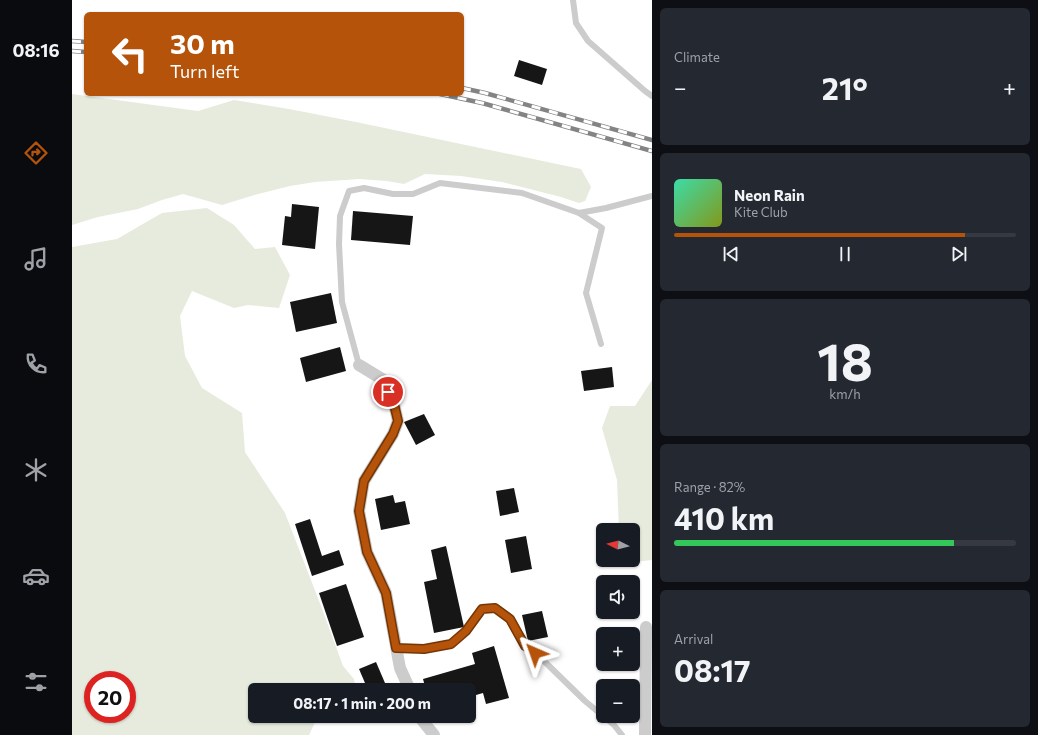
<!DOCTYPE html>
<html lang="en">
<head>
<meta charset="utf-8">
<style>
  :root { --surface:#171b24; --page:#242831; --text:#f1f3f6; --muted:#9ea1a6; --line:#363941; --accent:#b45309 }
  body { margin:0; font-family:Commissioner,sans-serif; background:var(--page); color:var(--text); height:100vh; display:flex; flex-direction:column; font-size:15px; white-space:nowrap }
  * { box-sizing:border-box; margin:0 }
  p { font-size:13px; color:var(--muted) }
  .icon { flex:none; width:22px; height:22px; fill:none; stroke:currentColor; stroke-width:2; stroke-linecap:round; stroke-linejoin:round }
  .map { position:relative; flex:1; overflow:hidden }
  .side { display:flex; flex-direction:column; gap:8px; padding:8px; background:#0d0f14; width:386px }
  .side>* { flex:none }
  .top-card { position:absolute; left:12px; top:12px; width:380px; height:84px; border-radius:6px; box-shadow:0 1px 3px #0004; background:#b45309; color:#fff; overflow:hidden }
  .needle { width:26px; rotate:276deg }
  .controls { position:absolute; left:524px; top:523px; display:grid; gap:8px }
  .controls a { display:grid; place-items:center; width:44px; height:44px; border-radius:6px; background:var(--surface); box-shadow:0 1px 3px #0004; font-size:20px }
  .speed { position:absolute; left:12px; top:671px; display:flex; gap:8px; font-size:20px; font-weight:700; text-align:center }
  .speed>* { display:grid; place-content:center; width:52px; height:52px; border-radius:50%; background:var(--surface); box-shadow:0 1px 3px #0004; line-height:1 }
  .speed .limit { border:6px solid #d22; background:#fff; color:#111 }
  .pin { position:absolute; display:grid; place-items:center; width:34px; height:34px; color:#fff; margin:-17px; border:2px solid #fff; border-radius:50%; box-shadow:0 1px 4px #0007 }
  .me { position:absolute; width:44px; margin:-22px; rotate:317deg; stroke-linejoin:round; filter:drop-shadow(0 0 3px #0008) }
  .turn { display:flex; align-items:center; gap:14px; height:84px; padding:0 20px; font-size:18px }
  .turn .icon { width:52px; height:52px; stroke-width:2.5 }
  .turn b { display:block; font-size:28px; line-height:34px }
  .big { font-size:30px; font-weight:700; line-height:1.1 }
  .side .widget { flex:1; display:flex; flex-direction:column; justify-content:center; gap:6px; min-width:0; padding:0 14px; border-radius:6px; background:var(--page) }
  .side .dial { align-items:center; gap:0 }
  .dial b { font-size:52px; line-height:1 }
  .song { display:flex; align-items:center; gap:12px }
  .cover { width:48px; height:48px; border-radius:6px; background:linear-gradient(135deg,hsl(160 70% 55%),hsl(70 70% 35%)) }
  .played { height:4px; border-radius:2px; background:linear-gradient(90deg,var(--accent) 85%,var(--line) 85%) }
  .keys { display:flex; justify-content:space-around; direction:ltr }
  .heat { display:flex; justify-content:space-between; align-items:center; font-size:22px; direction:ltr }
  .charge { height:6px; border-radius:3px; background:linear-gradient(90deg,#34c759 82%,var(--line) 0) }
  .trip { position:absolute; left:176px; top:683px; width:228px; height:40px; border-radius:6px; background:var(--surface); box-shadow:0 1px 3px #0004; font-weight:700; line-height:40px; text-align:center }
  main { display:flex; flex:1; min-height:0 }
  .tabs { display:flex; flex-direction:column; width:72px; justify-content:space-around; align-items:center; background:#090b0e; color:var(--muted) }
  .tabs .icon { width:28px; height:28px }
  .tabs .current { color:var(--accent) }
  .tabs b { font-size:18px; color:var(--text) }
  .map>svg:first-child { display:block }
  .green { fill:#e6ebdd; fill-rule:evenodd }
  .building { fill:#161616 }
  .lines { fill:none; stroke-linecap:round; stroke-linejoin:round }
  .lane { stroke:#ccc; stroke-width:6 }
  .street { stroke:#ccc; stroke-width:12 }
  .rail-casing { stroke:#848484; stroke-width:4.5 }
  .rail { stroke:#fff; stroke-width:3; stroke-dasharray:9; stroke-linecap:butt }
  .route-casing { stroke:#753606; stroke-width:10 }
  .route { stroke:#b45309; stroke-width:7 }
</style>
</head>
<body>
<main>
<nav class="tabs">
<b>08:16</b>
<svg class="icon current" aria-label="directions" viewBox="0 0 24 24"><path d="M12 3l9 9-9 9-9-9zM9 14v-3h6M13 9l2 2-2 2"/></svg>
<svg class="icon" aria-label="music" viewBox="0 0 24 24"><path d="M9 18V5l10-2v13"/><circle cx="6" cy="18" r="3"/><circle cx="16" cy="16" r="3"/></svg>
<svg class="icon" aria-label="phone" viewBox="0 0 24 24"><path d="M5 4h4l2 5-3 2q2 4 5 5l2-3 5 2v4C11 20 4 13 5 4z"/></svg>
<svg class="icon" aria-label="climate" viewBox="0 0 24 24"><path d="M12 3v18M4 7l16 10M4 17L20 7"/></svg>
<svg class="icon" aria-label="car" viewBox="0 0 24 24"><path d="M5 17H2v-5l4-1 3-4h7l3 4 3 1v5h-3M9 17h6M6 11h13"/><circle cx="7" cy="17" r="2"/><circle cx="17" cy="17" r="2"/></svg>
<svg class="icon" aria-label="filters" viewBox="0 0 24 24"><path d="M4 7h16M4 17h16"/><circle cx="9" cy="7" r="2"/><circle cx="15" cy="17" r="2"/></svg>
</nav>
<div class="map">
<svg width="580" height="735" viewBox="0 0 580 735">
  <rect width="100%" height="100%" fill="#fff"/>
  <!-- green -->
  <g class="green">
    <path d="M0 94 126 111 162 100 217 109 284 122 509 169 519 187 513 201 507 203 489 197 430 182 389 176 353 174 332 184 315 181 287 179 243 182 218 186 186 194 150 205 111 194 90 200 66 209 26 217 0 225Z"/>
    <path d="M135 208 162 225 183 249 203 247 218 275 207 308 176 305 162 308 120 291 108 316 113 356 130 388 170 413 173 452 213 513 249 606 271 666 282 679 284 690H183V716H288L289 719 265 722 245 718 237 735H0V247L45 239 90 213ZM21 680H55V714H21Z"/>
    <path d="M580 380V560L562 562 560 560 561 530H547L545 480 530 428 538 406H563Z"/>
  </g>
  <!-- building -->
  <g class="building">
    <path d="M447 60 475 69 470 85 442 76Z"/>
    <path d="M220 204 247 207 243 249 210 245 213 216 219 217Z"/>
    <path d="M281 211 341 216 338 245 279 240Z"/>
    <path d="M259 293 265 323 224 332 218 302Z"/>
    <path d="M268 347 274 371 234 382 228 358Z"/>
    <path d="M540 367 542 387 512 391 509 371Z"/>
    <path d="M352 414 363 435 344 445 332 422Z"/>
    <path d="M442 488 447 512 428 516 424 491Z"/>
    <path d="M321 495 323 503 333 501 338 524 309 530 303 499Z"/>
    <path d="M238 519 250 556 267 550 272 565 240 576 223 524Z"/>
    <path d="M454 536 460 569 439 573 433 540Z"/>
    <path d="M374 546 392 627 362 633 352 582 365 579 359 550Z"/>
    <path d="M274 584 292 637 265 646 247 593Z"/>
    <path d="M470 611 476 637 456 641 450 615Z"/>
    <path d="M422 646 437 698 414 704 411 693 397 697V690H354L351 679 403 664 400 653Z"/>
    <path d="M304 662 316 690H296L287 669Z"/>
  </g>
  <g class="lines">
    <!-- lane -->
    <g class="lane">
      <path d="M501 0 504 23 516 41 573 91 580 96"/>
      <path d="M507 213 530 228 514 293 529 344"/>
      <path d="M287 365 270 302 267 244 268 216 277 191 292 188 321 194H341L368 183 450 193 507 213 534 208 580 196"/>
      <path d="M325 649H353L379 644 394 631 410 609 423 608 438 619 453 646 472 661 513 701 531 716"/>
      <path d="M531 716 542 725 550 735"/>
    </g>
    <!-- street -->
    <g class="street">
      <path d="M287 365 310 379 322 404 326 421 321 434 292 481 287 511 295 552 314 593 328 668 338 690"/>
      <path d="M348 716 350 720 362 735"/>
      <path d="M573 735 574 627"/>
    </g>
    <!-- rail casing -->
    <g class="rail-casing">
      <g id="rail">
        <path d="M0 41 14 42"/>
        <path d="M0 51 14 52"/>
        <path d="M390 88 413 93 580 140"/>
        <path d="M368 94 410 103 580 151"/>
      </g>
    </g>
    <!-- rail -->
    <use href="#rail" class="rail"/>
  </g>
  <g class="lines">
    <!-- route casing -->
    <g class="route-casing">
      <path id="route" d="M316 392 322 404 326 421 321 434 292 481 287 511 295 552 314 593 324 648 352 649 379 644 394 631 410 609 423 608 438 619 453 646 463 653"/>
    </g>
    <!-- route -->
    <use href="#route" class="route"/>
  </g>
</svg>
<div class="controls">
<a><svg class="needle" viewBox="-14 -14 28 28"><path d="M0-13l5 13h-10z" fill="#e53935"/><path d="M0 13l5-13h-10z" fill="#9ea1a6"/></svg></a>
<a><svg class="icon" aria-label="sound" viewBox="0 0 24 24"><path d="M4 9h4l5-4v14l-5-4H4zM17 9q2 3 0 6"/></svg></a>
<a>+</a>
<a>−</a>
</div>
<div class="speed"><div class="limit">20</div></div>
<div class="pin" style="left:316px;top:392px;background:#d93025"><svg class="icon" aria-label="arrive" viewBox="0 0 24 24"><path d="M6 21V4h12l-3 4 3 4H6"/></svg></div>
<svg class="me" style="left:463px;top:653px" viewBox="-20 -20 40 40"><path d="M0-17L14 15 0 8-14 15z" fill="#b45309" stroke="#fff" stroke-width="4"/></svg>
<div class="trip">08:17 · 1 min · 200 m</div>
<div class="top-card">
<div class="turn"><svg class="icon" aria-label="left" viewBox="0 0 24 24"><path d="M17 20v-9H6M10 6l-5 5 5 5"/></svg><div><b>30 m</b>Turn left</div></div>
</div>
</div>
<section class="side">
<div class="widget"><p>Climate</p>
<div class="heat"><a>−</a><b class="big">21°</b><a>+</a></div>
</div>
<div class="widget">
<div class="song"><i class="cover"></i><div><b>Neon Rain</b><p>Kite Club</p></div></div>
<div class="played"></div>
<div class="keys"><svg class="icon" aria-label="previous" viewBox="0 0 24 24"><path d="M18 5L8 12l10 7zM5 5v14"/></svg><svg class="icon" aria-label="pause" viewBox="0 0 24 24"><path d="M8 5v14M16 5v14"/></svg><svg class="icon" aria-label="next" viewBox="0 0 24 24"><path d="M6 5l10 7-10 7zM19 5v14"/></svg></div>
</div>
<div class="widget dial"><b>18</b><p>km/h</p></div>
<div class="widget"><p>Range · 82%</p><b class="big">410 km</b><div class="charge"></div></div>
<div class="widget"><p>Arrival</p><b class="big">08:17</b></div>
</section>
</main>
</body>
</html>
